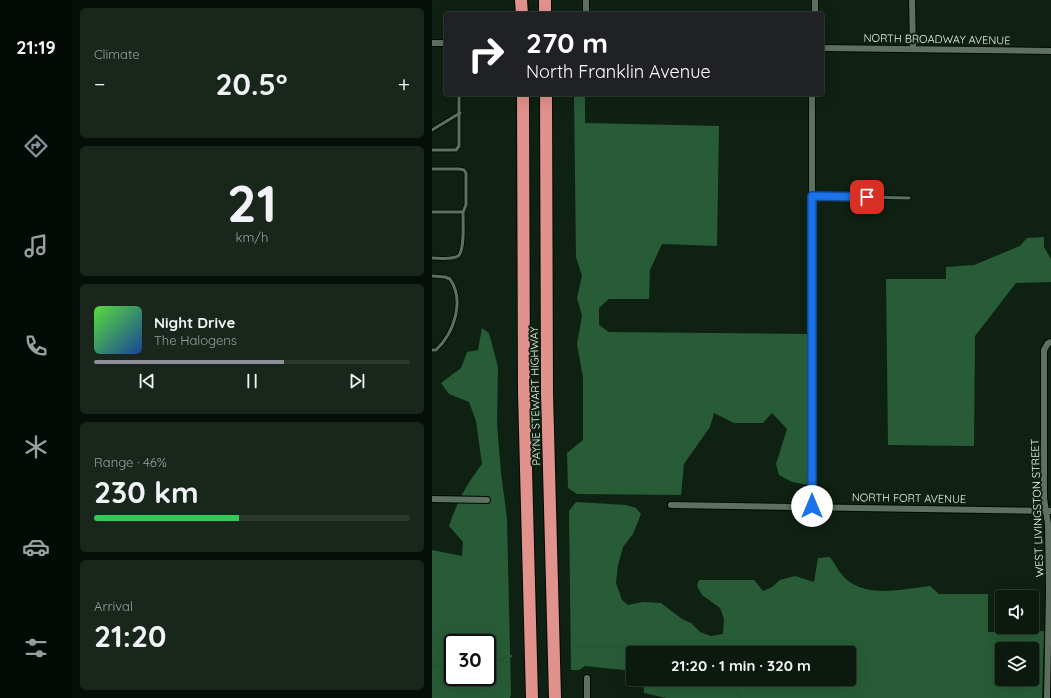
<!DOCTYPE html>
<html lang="en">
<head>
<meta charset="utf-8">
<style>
  :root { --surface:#0b190e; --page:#19261c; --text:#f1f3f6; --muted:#9aa09e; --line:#2b382e; --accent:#8c9099 }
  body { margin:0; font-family:Quicksand,sans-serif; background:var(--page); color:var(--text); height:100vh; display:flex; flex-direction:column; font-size:15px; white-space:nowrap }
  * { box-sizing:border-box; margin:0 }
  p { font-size:13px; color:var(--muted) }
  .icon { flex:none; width:22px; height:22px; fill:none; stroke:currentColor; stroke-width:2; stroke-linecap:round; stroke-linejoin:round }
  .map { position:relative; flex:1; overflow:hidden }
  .side { display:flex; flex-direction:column; gap:8px; padding:8px; background:#060e08; width:360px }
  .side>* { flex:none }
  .guide { position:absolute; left:12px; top:12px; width:380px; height:84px; border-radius:4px; box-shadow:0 4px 16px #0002,0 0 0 1px var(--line); background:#202124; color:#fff; overflow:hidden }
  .buttons { position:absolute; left:563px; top:590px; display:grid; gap:8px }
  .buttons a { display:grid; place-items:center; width:44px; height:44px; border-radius:4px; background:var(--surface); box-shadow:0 4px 16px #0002,0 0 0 1px var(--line); font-size:20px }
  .speed { position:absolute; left:12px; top:634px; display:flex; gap:8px; font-size:20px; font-weight:700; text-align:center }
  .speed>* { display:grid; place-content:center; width:52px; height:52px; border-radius:50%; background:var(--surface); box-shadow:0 4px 16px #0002,0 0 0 1px var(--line); line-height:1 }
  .speed .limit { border:2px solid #111; border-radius:6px; background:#fff; color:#111 }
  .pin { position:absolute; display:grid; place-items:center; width:34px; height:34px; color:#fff; margin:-17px; border-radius:8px; box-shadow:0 2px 6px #0006 }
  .me { position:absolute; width:44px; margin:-22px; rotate:0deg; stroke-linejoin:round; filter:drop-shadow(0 0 3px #0008) }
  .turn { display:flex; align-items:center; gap:14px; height:84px; padding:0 16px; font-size:18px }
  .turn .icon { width:52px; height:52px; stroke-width:2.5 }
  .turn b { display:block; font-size:28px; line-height:34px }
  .big { font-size:30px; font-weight:700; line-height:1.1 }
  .side .widget { flex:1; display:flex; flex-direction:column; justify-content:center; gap:6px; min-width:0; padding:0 14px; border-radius:6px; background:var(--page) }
  .side .dial { align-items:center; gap:0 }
  .dial b { font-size:52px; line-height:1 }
  .song { display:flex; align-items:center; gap:12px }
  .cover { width:48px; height:48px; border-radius:6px; background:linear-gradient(135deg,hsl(110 70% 55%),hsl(220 70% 35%)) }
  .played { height:4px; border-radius:2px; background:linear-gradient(90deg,var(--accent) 60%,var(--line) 60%) }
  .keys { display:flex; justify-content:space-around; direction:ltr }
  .heat { display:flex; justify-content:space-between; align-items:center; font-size:22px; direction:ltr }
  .charge { height:6px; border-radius:3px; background:linear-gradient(90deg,#34c759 46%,var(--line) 0) }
  .trip { position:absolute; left:194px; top:646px; width:230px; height:40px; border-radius:4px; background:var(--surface); box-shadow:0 4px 16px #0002,0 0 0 1px var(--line); font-weight:700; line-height:40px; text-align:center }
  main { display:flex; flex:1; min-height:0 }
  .menu { display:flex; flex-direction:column; width:72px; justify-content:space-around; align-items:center; background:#040a06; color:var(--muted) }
  .menu .icon { width:28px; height:28px }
  .menu .current { color:var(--accent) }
  .menu b { font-size:18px; color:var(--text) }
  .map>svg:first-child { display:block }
  .forest { fill:#275c36; fill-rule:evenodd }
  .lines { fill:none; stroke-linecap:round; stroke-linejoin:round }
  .stream { stroke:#235933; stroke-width:2.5 }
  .service-casing { stroke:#000a02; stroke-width:4.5 }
  .minor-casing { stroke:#000a02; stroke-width:8 }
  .motorway-casing { stroke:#000a02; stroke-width:14 }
  .service { stroke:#5c7160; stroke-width:3 }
  .minor { stroke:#5c7160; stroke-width:6 }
  .motorway { stroke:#e2928c; stroke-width:12 }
  .route-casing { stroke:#114b97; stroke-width:10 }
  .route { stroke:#1a73e8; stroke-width:7 }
  .labels { text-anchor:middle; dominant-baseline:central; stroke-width:4; stroke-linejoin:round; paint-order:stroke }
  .street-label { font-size:11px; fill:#e9f5eb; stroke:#0f2113 }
</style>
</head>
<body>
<main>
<nav class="menu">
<b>21:19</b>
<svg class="icon current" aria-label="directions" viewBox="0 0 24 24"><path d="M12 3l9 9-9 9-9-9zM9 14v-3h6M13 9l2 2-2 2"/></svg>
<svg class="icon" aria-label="music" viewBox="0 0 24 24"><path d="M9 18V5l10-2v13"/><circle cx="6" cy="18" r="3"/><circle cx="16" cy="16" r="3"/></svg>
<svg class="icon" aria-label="phone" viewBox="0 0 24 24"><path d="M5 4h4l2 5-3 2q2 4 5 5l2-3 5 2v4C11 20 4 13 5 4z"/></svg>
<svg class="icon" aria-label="climate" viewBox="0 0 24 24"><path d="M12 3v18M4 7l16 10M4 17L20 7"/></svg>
<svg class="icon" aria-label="car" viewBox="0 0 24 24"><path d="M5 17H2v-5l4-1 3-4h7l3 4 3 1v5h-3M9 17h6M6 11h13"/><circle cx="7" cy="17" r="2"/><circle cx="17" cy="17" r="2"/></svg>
<svg class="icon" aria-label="filters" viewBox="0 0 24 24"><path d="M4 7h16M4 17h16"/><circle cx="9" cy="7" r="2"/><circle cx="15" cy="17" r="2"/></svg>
</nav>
<section class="side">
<div class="widget"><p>Climate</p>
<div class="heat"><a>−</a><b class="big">20.5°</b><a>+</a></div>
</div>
<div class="widget dial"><b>21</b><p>km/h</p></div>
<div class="widget">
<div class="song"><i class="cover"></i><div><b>Night Drive</b><p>The Halogens</p></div></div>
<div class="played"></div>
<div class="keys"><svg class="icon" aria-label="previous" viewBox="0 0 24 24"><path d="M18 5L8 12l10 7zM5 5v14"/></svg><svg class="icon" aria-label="pause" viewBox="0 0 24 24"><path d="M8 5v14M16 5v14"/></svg><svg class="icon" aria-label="next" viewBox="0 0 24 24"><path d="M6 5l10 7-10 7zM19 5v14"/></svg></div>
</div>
<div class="widget"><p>Range · 46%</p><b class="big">230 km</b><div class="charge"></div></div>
<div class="widget"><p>Arrival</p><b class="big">21:20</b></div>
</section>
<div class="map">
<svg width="619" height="698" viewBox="0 0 619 698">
  <rect width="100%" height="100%" fill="#0f2113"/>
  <!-- forest -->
  <g class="forest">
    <path d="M142 94H153V123L287 126 285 246 230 244 218 270 217 299H177L167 308V325L177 332 375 334 376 485 360 482 347 475 344 464 355 429 340 413 331 423H302L282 413 278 427 252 464 249 495 145 494 136 488 135 453 151 440V378L145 344 150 316 145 298 150 276 144 257Z"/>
    <path d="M612 237V247L619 259V282L584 283 543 336 542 446 456 445 454 279H514V267L542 265 588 246 595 238Z"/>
    <path d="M50 328 57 333 66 367 65 423 69 473 75 518 79 695 78 698H0V550L30 556 31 542 17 526C26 500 34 485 50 464L44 421 37 402 17 394 9 383 29 368 35 352 46 350ZM21 643H55V677H21Z"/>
    <path d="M144 502 194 505 204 508 209 514 201 534 191 547 186 565 184 583 190 600 196 605 211 602 229 603 250 619 259 623 268 632 279 636 291 634 292 619 288 608 270 595 265 586 267 580H322L331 591 340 587 348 580 363 576 382 582 386 558 398 557C403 564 408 574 415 580 438 598 471 589 498 586L507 594H556V632L612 631 610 698H234L212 693 211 679H417V653H201V671L153 666 147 670H139L137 511ZM570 649H600V679H570Z"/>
  </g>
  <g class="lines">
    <!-- stream -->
    <g class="stream">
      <path d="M146 647 248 645 258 653"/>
      <path d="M55 663 79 656"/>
      <path d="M0 665H6L21 668"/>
      <path d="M288 679 309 698"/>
    </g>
    <!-- service casing -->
    <g class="service-casing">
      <g id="service">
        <path d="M0 130 28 113"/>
        <path d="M0 150H24L27 146V94"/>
        <path d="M0 169H27L32 170 34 173V205L31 212"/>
        <path d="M381 196 477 198"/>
        <path d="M0 212H31C31 221 33 251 26 256 20 260 7 258 0 258"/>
        <path d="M0 276 13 277 18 279C33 301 22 333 4 350H0"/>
      </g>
    </g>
    <!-- minor casing -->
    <g class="minor-casing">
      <g id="minor">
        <path d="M154 0V14"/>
        <path d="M383 0V14"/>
        <path d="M480 0 481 48"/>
        <path d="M0 43H14"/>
        <path d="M390 48 619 51"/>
        <path d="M380 94V506"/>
        <path d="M0 499 55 500"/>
        <path d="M239 505 619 511"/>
        <path d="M155 698V678"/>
        <path d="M615 698 617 590 616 524 612 498V350L616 343 619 342"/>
      </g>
    </g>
    <!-- motorway casing -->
    <g class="motorway-casing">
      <g id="motorway">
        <path d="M89 0 90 14"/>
        <path d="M113 0V14"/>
        <path d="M91 94 92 392 100 698"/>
        <path d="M114 94 115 393 123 698"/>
      </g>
    </g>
    <!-- service -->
    <use href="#service" class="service"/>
    <!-- minor -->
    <use href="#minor" class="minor"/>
    <!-- motorway -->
    <use href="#motorway" class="motorway"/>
  </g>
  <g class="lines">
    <!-- route casing -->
    <g class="route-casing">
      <path id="route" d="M380 506V196L435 197"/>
    </g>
    <!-- route -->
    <use href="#route" class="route"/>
  </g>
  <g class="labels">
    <!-- street labels -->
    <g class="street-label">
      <text transform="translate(505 39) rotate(1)">NORTH BROADWAY AVENUE</text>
      <text transform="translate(103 396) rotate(-91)">PAYNE STEWART HIGHWAY</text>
      <text transform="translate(477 498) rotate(1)">NORTH FORT AVENUE</text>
      <text transform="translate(605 508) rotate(-92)">WEST LIVINGSTON STREET</text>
    </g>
  </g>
</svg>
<div class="buttons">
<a><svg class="icon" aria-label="sound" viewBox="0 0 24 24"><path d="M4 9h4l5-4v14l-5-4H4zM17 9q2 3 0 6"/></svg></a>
<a><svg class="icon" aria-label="layers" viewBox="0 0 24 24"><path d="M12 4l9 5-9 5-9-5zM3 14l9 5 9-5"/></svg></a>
</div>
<div class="speed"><div class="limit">30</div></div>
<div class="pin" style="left:435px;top:197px;background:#d93025"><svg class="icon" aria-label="arrive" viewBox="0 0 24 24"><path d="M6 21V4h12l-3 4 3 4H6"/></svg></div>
<svg class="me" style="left:380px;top:506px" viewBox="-20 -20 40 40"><circle r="19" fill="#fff"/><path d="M0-13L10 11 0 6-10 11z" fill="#1a73e8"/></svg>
<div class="trip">21:20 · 1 min · 320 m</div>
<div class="guide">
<div class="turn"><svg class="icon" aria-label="right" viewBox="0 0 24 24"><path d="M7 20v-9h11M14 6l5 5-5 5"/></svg><div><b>270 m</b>North Franklin Avenue</div></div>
</div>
</div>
</main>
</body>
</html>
